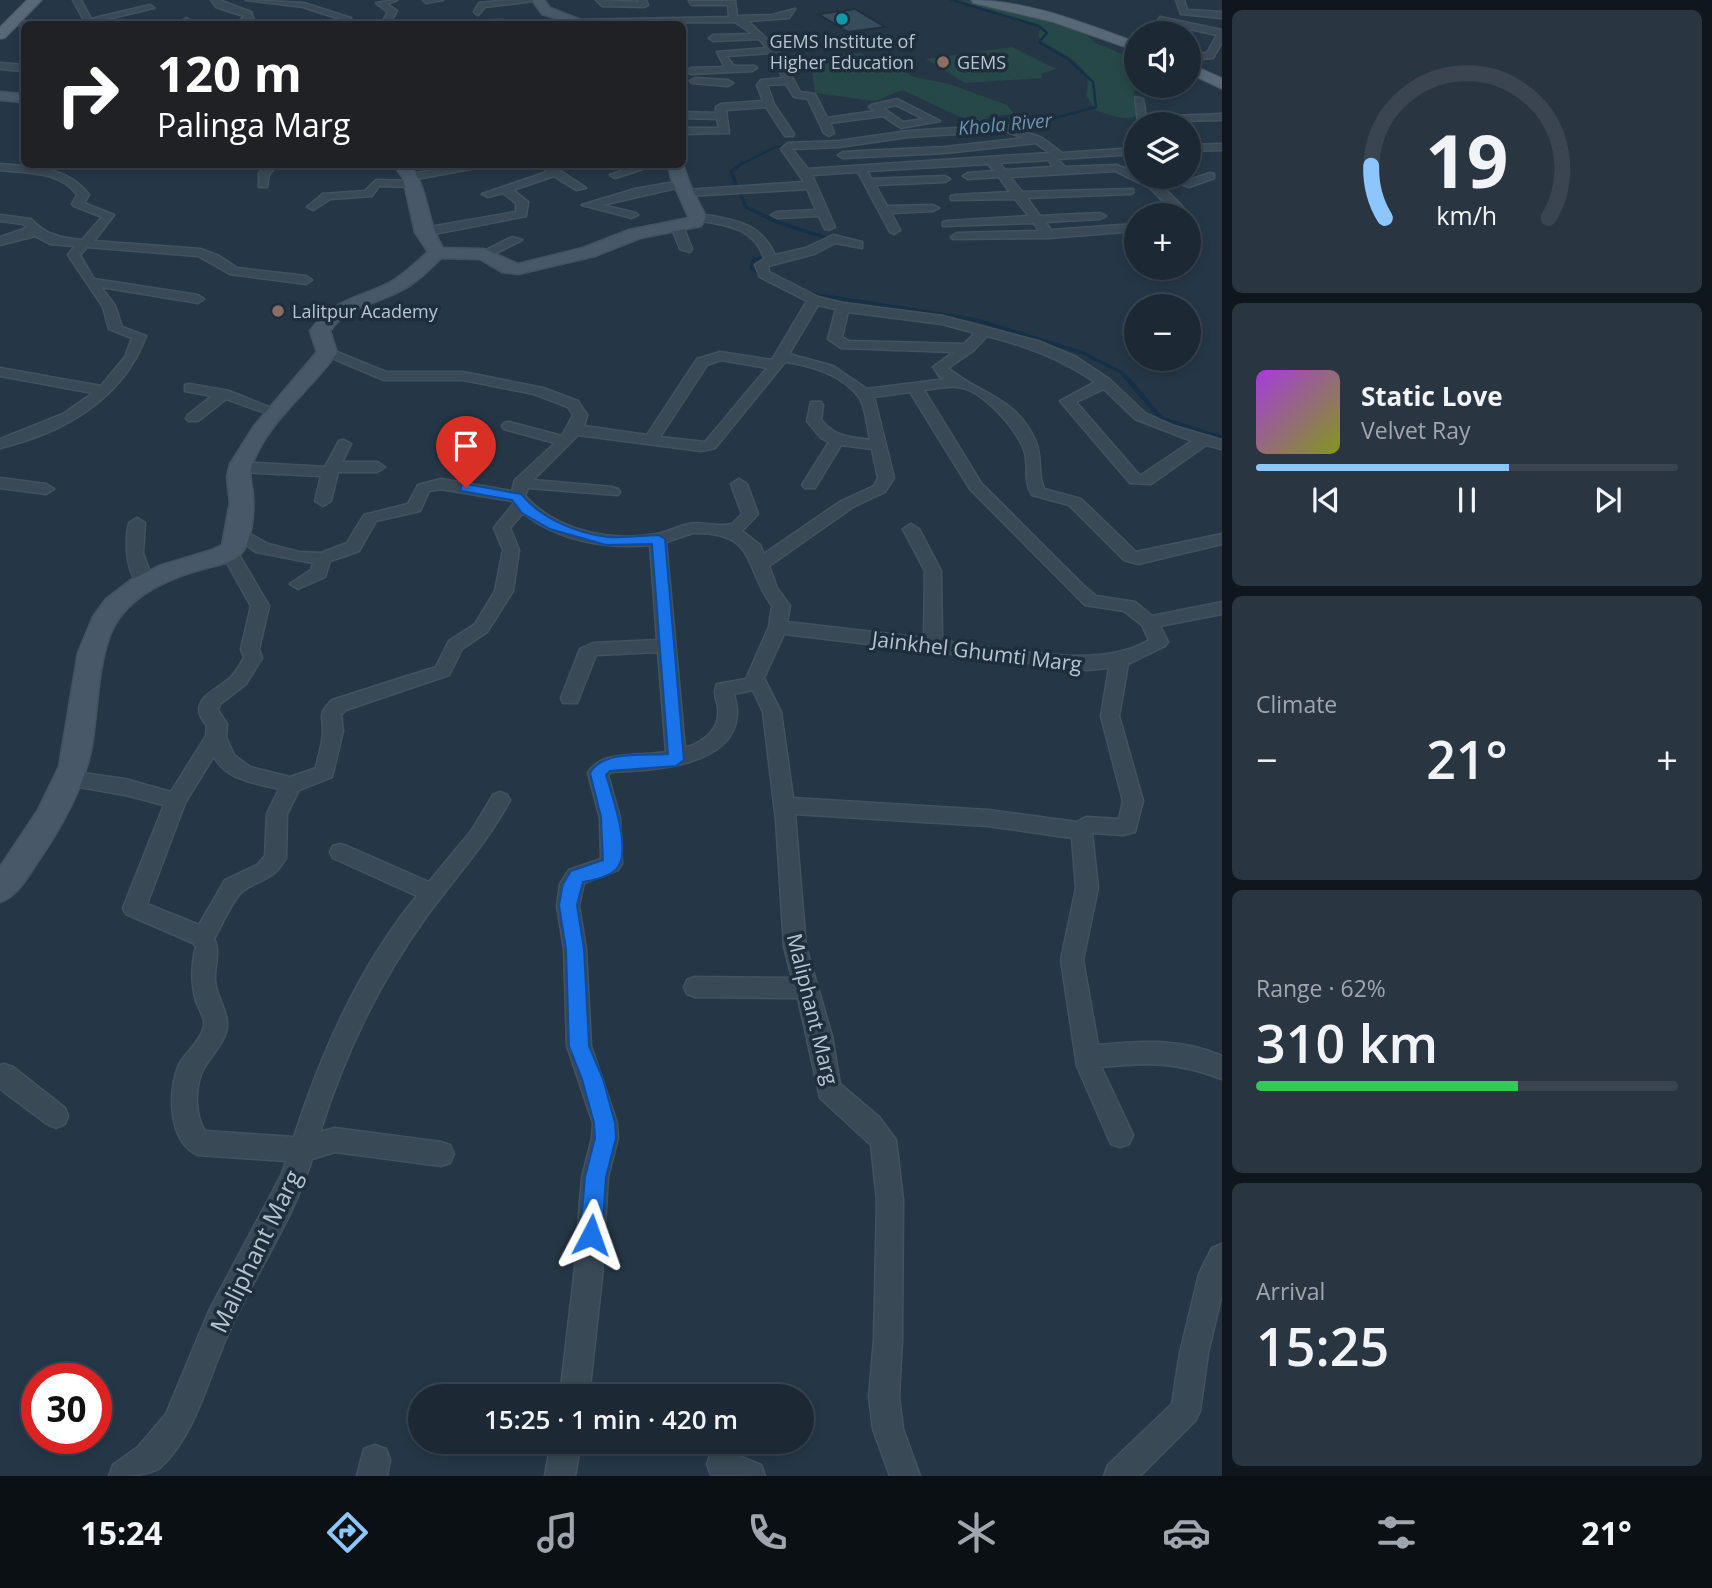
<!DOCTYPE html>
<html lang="en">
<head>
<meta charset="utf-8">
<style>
  :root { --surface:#1c2935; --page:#293541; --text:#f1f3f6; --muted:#a0a6ad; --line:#3a4550; --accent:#8dc6ff }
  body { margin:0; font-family:"Open Sans",sans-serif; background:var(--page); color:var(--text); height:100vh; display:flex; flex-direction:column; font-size:26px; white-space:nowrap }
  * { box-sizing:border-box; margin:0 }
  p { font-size:23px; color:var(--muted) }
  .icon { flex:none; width:38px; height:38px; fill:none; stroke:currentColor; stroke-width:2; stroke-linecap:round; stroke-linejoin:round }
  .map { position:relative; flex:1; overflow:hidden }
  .details { display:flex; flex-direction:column; gap:10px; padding:10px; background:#0f171d; width:490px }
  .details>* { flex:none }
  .banner { position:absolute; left:21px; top:21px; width:665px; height:147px; border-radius:10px; box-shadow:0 4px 10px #0003,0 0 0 2px var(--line); background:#202124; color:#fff; overflow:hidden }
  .tools { position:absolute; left:1124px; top:21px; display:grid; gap:14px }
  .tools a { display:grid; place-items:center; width:77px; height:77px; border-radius:50%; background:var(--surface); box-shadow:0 4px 10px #0003,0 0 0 2px var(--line); font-size:35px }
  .speed { position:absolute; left:21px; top:1363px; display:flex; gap:14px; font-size:35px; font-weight:700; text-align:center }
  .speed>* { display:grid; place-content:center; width:91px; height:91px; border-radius:50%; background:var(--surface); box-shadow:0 4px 10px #0003,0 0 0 2px var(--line); line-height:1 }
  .speed .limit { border:10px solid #d22; background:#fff; color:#111 }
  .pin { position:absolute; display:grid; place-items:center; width:60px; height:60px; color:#fff; margin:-72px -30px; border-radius:50% 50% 50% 0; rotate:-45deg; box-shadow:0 0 7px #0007 }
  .pin .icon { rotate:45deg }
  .me { position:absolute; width:77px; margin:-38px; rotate:4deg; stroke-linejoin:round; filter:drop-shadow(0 0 5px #0008) }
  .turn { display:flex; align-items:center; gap:24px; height:147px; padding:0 21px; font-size:32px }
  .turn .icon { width:91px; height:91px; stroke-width:2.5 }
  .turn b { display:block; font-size:49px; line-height:60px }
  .big { font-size:52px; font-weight:600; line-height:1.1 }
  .details .widget { flex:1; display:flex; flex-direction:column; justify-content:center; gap:10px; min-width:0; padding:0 24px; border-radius:10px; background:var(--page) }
  .details .dial { align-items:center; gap:0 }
  .dial svg { height:182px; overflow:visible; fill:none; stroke:var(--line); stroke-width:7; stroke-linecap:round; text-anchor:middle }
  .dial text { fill:var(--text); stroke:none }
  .song { display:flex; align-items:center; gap:21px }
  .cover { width:84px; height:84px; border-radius:10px; background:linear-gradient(135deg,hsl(280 70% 55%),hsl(70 70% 35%)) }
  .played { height:7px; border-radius:4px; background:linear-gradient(90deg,var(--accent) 60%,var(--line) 60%) }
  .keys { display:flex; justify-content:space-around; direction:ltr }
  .heat { display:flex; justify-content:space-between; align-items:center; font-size:38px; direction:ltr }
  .charge { height:10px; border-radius:5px; background:linear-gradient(90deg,#34c759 62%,var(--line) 0) }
  .trip { position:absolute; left:408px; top:1384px; width:406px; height:70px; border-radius:35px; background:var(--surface); box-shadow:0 4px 10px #0003,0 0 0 2px var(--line); font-weight:600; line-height:70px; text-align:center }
  .tab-bar { display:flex; height:112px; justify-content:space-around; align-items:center; background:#0b1015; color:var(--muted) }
  .tab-bar .icon { width:49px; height:49px }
  .tab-bar .active { color:var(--accent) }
  .tab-bar b { font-size:32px; color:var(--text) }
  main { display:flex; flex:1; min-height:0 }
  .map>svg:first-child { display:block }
  .green { fill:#274848 }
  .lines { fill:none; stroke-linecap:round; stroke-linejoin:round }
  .stream-far2 { stroke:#163047; stroke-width:2.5 }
  .stream-far1 { stroke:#163047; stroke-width:3.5 }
  .stream { stroke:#163047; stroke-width:4.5 }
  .building { fill:#374c5d; stroke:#20303d; stroke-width:2 }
  .street-casing { stroke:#43525f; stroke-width:3 }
  .secondary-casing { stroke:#43525f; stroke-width:3 }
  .primary-casing { stroke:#43525f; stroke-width:2 }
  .street { fill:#3a4956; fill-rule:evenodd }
  .secondary { fill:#485869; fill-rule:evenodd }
  .primary { fill:#586876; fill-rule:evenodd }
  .route { fill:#1a73e8; stroke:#114b97; stroke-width:2 }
  .culture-dot { fill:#0f9aa8; stroke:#1e2e3c; stroke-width:2.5 }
  .education-dot { fill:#8d6e63; stroke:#1e2e3c; stroke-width:2.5 }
  .labels { text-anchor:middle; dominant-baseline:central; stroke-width:7; stroke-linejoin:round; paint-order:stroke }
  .far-poi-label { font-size:18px; fill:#b8c4cf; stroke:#1e2e3c; text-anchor:start }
  .far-water-label { font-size:19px; font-style:italic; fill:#6e93b1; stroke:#1e2e3c }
  .street-label { font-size:21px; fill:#b8c4cf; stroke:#1e2e3c }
  .near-street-label { font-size:24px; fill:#b8c4cf; stroke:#1e2e3c }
</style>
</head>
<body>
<main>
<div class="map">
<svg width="1222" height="1476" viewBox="0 0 1222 1476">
  <rect width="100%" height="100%" fill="#253747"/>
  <!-- green -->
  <g class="green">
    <path d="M958 0 977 1 1069 25 1087 35 1095 43 1122 54 1126 64 1136 71V86H1145L1134 91 1133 99 1143 112C1129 124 1111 115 1095 110L1086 95C1096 65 1062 54 1041 41L1038 35 1041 28Z"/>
    <path d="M1012 47 1056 69 1041 74 1042 78 965 83 926 59Z"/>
    <path d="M861 53 868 60 890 63 914 77 949 84 1007 105 1014 114 988 117 980 126 902 90 875 101 815 93 810 58Z"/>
  </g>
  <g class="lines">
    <!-- stream-far2 -->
    <g class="stream-far2">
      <path d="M866 137 1040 122 1096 107 1093 82 1069 60 1039 42 1047 33 1039 26 952 0"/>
      <path d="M740 165 775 147 825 142"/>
    </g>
    <!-- stream-far1 -->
    <g class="stream-far1">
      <path d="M738 188 731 172 742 163"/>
      <path d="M739 191 746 207 777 222 826 238 816 244"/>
      <path d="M764 258 754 259 751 267 764 277"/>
      <path d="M806 293 977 320 1083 353 1121 372 1126 378"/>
    </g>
    <!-- stream -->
    <path class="stream" d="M1125 376 1162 419 1222 438"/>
  </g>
  <!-- building -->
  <path class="building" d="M855 9 885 27 848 32 818 14Z"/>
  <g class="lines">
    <!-- street casing -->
    <g class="street-casing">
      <g id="street">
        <path d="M73 0H81L91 19 150 5 154 8 86 24Z"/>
        <path d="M211 0H219L251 12 253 18 246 24H237L244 16 216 7Z"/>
        <path d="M246 0 304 3 351 18 342 24H333L340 19 303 7Z"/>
        <path d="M397 0 387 4 397 11 389 24H381L388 12 376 3Z"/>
        <path d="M423 0H443L426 3Z"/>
        <path d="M510 0H542L485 7 478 15 474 12 479 3Z"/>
        <path d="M596 0 639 2 638 0H646L648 5 644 7 602 6Z"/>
        <path d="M1176 0H1184L1187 10 1222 12V18L1181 14Z"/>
        <path d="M689 1H735L737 16 772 15 795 9 789 18 748 21 777 49 800 92 815 94 827 118 875 111 869 107 871 105 897 99 940 121 901 128 883 116 830 123 834 133 829 136 824 133 808 99 794 97 786 84 767 85 774 104 794 134 793 136H785L766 107 726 110 729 133 682 134V128H719L717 119 682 118V112L716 113V107L721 104 763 101 757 85 761 80 783 78 771 53 726 56 734 66H755L757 68 752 71 691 74 686 71 691 68 725 67 717 52 767 48 759 39 713 41 709 38 713 35 753 34 735 22 577 23 581 20 729 17 728 5H692ZM896 105 924 119 903 122 883 108Z"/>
        <path d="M1160 17 1222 30V42L1213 58 1188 60V54L1207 53 1217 35 1157 22Z"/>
        <path d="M187 18 190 23 176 24Z"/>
        <path d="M503 20 506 24H465L469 21Z"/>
        <path d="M11 21H31L35 24 8 26Z"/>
        <path d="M0 63 24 65V71L0 69Z"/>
        <path d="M695 78 728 80 733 83 728 86 692 83 690 81Z"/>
        <path d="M1135 97 1143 99 1146 117 1222 114V120L1138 122Z"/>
        <path d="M1006 125 1042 138 1062 153 1136 148V154L1057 159 1065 167 1117 165 1136 173V177C1157 177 1176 199 1189 215H1177L1150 188 1115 171 1010 177 1022 192 1133 189V193L1129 194 1027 198 1040 216 1100 213 1106 216 1100 219 1045 222 1051 230 1136 224V231L1048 238 953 239 951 237 957 233 1039 231 1034 223 943 226V222L947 221 1029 216 1015 199 951 200V196L955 195 1010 192 999 177 968 179 963 176 968 173 994 171 988 164 867 171 871 179 945 176 950 179 945 182 875 185 887 206 933 205 939 208 933 211 891 213 900 230 894 234 890 232 858 172 812 175 835 227 829 230 825 229 819 216 777 218 771 215 777 212 816 210 807 189 687 196 681 193 687 190 804 182 781 149 788 143 839 141 908 131ZM1005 131 1024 138 945 147 843 152 838 155 843 158 945 153 1036 143 1050 153 808 169 792 149 839 147 908 137ZM1049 160 1053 167 1005 170 999 163Z"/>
        <path d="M1222 144V150L1188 151V145Z"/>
        <path d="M0 164C32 167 68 166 89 195L84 203 114 215 94 241 200 249 219 256 237 268 306 276 312 280 306 284 230 274 198 256 87 247 80 255 94 279 198 295 204 299 198 303 101 287 115 306 122 327 146 336C123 399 63 433 0 448V439L63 414 93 393 0 376V368L101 386 125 357 132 338 109 329 103 307 68 255 75 246 50 244 35 236 0 245V237L27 228 23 224 0 221V215L31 219C46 235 60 238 82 240L102 217 74 206 72 204 77 195C61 171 26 173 0 170Z"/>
        <path d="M268 164H280L269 174 267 187H259V173Z"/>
        <path d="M469 164H497L411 180 406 177 411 174Z"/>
        <path d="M541 164H550L586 188 576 190 554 176 513 190 528 202 526 216 424 236 418 232 424 228 516 212V203L503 193 488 197 482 194 547 172Z"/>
        <path d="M640 164H658L615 178 610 175Z"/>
        <path d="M1210 173 1214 174V178L1189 187 1161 177H1177L1189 180Z"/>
        <path d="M376 180 414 181 419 184 414 187 379 186 372 196 330 199 313 210 307 207 323 194 365 191Z"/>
        <path d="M681 181 686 184 685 186 602 205 636 213 638 215 632 218 582 205 635 189Z"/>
        <path d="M698 214C731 219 760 221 775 255L806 248 833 235 862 242V248L835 243 814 254 768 266 769 272 818 297 843 303 943 316 1038 341 1076 357 1109 379 1145 413 1174 426 1222 440V449L1206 445 1151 484 1130 483 1060 401 1095 382C1061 359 1027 346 987 336L973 351 948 368C978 394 1015 396 1035 440 1043 457 1037 473 1044 489L1081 499 1136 552 1222 534V544L1138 564 1124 560 1069 505 1032 495C1023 481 1029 469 1025 453 1019 430 981 388 957 387 946 386 934 389 924 390L981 483 1084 586 1096 596 1135 602 1152 616 1222 602V614L1160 626 1168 642 1165 646 1128 664 1119 716 1143 801 1135 832 1123 835 1092 833 1098 888 1083 960 1098 1045C1140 1041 1182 1038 1222 1056V1079C1176 1062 1150 1062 1101 1067L1133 1135 1129 1144 1120 1147 1111 1144 1077 1066 1061 960 1076 888 1072 838 988 826 795 814 806 947 832 1036 840 1084 879 1117 896 1140 903 1200 902 1340 899 1397 903 1429 920 1476H890L873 1429 869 1397 874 1340 877 1200 871 1145 820 1098 798 998 695 997 687 994 684 987 687 980 695 977 792 978 784 947 776 820 765 729 763 712 753 690 734 694C735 700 738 708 737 715 733 768 650 770 611 772L608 775 620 818 622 864 618 870 584 883 579 906 586 949 591 1046 617 1123 618 1138 608 1177 602 1277 589 1396H560L574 1277 582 1177 592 1138 593 1123 567 1046 564 949 557 906 560 884 569 870 601 859 600 818 588 773C602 749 641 757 666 752L658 652 596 655 577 703H563L561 698 580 649 593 643 657 640 650 545C606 549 559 541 523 513L510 528 519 550 513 591 487 632 462 649 449 675 346 710 341 715 343 731 332 777 299 790 287 814 286 858C273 881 261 878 243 891 233 898 221 927 214 939 221 951 214 966 215 981 216 995 226 1008 227 1022 229 1041 207 1058 201 1074 195 1092 195 1116 205 1131L294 1137C321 1053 360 965 417 896L333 858 330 852 333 846 340 844 347 846 429 882 472 830 493 795 500 792 507 795 510 800C486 845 455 877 426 917 379 982 344 1056 320 1132L335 1128 441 1142 450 1145 454 1154 450 1163 441 1166 335 1152 312 1159C293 1220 255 1274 229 1332 208 1377 197 1433 160 1468 147 1476 125 1476 109 1476L113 1465 138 1447 166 1414 209 1311 282 1174 286 1161 198 1155C168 1143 167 1089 180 1063 187 1051 206 1036 204 1021 203 1015 198 1007 196 1001 191 983 191 966 196 947L193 943 126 914 123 908 164 805 125 795 67 785 60 783 57 778 60 773 67 771 125 779 171 792 206 736 207 726C185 700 215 692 231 677 236 672 240 664 244 658L241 649 251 606 221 552 223 548H235L269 606 259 649 262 658 246 684 220 704 218 710 227 724 226 737 234 755 250 767 290 777 316 768C318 756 323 743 323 732 323 715 318 714 332 700L436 667 449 641 475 624 495 591 503 550 494 528 514 503 512 501 441 489 429 491 420 511 376 521 359 551 330 561 325 577 298 589 290 584 311 570 313 563 256 552 229 532 237 527 268 544 299 552 321 553 347 543 364 515 408 504 418 485 441 479 512 491 515 480 555 443 504 429 502 426 504 423 509 422 562 436 573 415 568 407 534 394 463 380H384L320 353 322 350H332L386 372H463L543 388 578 401 587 415 584 426 647 435 697 359 720 352 772 360 807 301 760 277 755 265 764 259 763 255C750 224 722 226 694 219V215ZM818 305 836 309 828 339 841 348 954 352 933 367 939 376 946 379 867 389 833 366 789 354ZM848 312 942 324 975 333 964 344 849 341 842 337ZM721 360 767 368 705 442 660 437 707 365ZM785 362C810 365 843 375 859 397 866 407 867 427 870 440 849 437 835 437 821 420L823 405 821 402H811L807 421 821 438 829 442 802 485 805 488H815L841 445 872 449 878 478 874 486 841 501 764 554 760 545 742 531 758 514 747 484 739 479 731 484 742 514 732 524C718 528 703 521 689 524 678 526 668 532 657 534 611 542 558 532 525 496L528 488 618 495 620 492 618 489 612 487 533 480 578 435 701 451 715 448ZM1104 389 1135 419 1192 441 1140 476 1076 402ZM910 392 970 489 1085 605 1124 611 1142 625 1149 640C1099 672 1000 647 942 641L941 571 919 529 911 524 903 529 925 571 924 638 787 622 790 606 777 588 769 566 853 507 885 492 894 478 874 397ZM693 533C757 532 743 565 772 606L769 627 746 679 717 684C713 692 716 698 718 707 721 729 704 742 685 748L666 542ZM784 634 1087 670 1109 668 1101 716 1123 801 1119 819 1086 817 1077 822 988 810 793 798 781 712 764 678ZM214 756C225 780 255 783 279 789L267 814 265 856 257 865 225 880 199 925 147 904 185 803Z"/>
        <path d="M677 223 683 226 692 249 690 252 680 249 671 226Z"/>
        <path d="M512 237 522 240 488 257 478 254Z"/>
        <path d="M190 384 229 391 281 412 274 416 226 399 198 421H188L186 418 188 415 212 396 185 391V385Z"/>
        <path d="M344 440 351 444 342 462H377L385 467 377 472H338L331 501 323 506 315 501 321 476 241 472 233 467 241 462 325 467 339 441Z"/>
        <path d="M0 478 46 484 54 489 46 494 0 488Z"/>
        <path d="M137 518 145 523 143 553 153 582 145 587C125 582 125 539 129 523Z"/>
        <path d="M4 1064 13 1067 65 1108 68 1116 65 1124 56 1128 47 1124 0 1089V1065Z"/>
        <path d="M1222 1244V1294L1208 1353 1200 1411 1195 1421 1140 1476H1104L1108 1465 1172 1404 1180 1353 1199 1274 1212 1248Z"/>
        <path d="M551 1442H581L575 1476H545Z"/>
        <path d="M375 1445 386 1449 390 1460 387 1476H357L364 1449Z"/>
        <path d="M722 1449 761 1465 765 1476 711 1475 707 1464 711 1453Z"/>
      </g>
    </g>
    <!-- secondary casing -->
    <g class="secondary-casing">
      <g id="secondary">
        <path d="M532 0H544L550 8 591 24H574L542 14Z"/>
        <path d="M0 92 24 94V102L0 100Z"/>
        <path d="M682 162 690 185 706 217 701 226 640 238 595 256 518 274 502 272 480 259 441 258C429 270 417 282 402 290 377 304 346 306 330 331L337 353C311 390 270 419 253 462 247 476 253 485 253 498 254 514 252 542 240 555 232 563 217 565 206 568 168 578 125 596 110 635 97 670 98 709 92 745 85 786 62 826 39 860 28 876 18 896 0 902V867L38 810 59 767 78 653 93 617 106 599 131 580 159 566 212 550 222 545 230 503 227 477 230 464 254 426 317 352 310 331C333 299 357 299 389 283 404 275 415 263 428 252L415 232 403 178 393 164H409C429 188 426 222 443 248L484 249 518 264 583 248 629 230 689 218 671 178 668 164H682Z"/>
      </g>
    </g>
    <!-- primary casing -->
    <g class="primary-casing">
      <g id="primary">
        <path d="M27 0H42L5 38 0 39V27Z"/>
        <path d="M971 0C1028 0 1083 23 1136 42V51L1053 22 973 3Z"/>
        <path d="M1188 63 1222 78V89L1188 73Z"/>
      </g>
    </g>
    <!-- street -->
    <use href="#street" class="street"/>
    <!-- secondary -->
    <use href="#secondary" class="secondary"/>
    <!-- primary -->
    <use href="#primary" class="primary"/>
  </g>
  <!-- route -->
  <path class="route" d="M466 484 521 494C540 518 578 534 608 537 625 538 642 536 658 535L665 539 684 760 676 766 610 771 606 775C612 795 631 849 618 867 611 877 593 880 583 882L577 905 584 949 589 1046 603 1079 615 1123 616 1138 606 1177 602 1235 599 1243 591 1246 583 1243 580 1235 585 1177 595 1138 594 1123 582 1079 569 1046 566 949 559 905 563 884 571 871 603 860 601 817 590 773C603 750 644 756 668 754L652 544 606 545 550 529 522 513 512 500 461 491V485Z"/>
  <!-- markers -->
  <circle class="culture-dot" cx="842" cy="19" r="7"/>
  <g class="education-dot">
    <circle cx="943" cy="62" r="7"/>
    <circle cx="278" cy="311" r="7"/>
  </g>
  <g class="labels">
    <!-- far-poi labels -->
    <g class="far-poi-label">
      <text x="842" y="41" text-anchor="middle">GEMS Institute of<tspan x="842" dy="21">Higher Education</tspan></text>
      <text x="957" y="62">GEMS</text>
      <text x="292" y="311">Lalitpur Academy</text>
    </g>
    <!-- far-water labels -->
    <g class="far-water-label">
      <text transform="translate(1005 124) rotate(-5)">Khola River</text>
    </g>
    <!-- street labels -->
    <g class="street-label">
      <text transform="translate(977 651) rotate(7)">Jainkhel Ghumti Marg</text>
      <text transform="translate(813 1009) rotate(76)">Maliphant Marg</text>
    </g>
    <!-- near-street labels -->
    <g class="near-street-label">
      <text transform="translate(255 1251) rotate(-64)">Maliphant Marg</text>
    </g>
  </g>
</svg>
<div class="tools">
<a><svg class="icon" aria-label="sound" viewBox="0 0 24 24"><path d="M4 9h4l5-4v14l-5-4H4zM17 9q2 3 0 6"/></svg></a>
<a><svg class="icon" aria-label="layers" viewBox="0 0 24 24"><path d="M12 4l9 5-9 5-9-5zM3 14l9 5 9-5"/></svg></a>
<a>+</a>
<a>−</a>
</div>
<div class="speed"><div class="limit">30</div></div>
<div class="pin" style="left:466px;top:488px;background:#d93025"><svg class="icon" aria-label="arrive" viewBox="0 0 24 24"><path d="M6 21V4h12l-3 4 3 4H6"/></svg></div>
<svg class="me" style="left:591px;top:1235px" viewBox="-20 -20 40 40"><path d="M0-17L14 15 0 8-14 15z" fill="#1a73e8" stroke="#fff" stroke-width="4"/></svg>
<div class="trip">15:25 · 1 min · 420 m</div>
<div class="banner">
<div class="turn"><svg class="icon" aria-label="right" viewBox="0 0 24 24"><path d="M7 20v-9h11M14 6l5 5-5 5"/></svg><div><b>120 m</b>Palinga Marg</div></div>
</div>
</div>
<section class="details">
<div class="widget dial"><svg viewBox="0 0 100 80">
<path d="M14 69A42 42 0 1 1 86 69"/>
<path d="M14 69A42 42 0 0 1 8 46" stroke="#8dc6ff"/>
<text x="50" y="56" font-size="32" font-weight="700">19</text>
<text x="50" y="72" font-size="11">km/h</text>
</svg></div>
<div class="widget">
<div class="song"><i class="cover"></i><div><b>Static Love</b><p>Velvet Ray</p></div></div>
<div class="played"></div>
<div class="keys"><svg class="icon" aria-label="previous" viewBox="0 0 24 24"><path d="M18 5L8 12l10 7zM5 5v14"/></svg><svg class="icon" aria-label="pause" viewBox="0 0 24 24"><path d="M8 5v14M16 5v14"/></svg><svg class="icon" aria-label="next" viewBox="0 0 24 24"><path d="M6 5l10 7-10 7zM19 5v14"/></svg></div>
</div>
<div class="widget"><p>Climate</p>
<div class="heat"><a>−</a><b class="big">21°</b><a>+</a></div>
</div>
<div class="widget"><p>Range · 62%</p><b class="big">310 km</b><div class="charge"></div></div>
<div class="widget"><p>Arrival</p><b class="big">15:25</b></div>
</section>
</main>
<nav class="tab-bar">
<b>15:24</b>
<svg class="icon active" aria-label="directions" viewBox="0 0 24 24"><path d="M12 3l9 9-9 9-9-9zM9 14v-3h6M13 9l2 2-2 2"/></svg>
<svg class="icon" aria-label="music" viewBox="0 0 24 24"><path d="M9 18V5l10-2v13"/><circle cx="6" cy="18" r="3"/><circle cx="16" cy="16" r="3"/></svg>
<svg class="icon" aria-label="phone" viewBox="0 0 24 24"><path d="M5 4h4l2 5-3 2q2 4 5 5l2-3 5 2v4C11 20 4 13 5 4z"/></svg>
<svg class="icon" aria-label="climate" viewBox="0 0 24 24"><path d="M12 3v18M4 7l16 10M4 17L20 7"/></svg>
<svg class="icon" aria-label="car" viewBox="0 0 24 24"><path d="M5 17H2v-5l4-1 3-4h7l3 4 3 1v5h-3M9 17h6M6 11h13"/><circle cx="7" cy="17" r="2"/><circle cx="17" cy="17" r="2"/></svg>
<svg class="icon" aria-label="filters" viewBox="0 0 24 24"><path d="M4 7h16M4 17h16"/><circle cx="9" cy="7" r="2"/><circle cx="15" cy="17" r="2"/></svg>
<b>21°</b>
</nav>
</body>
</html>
